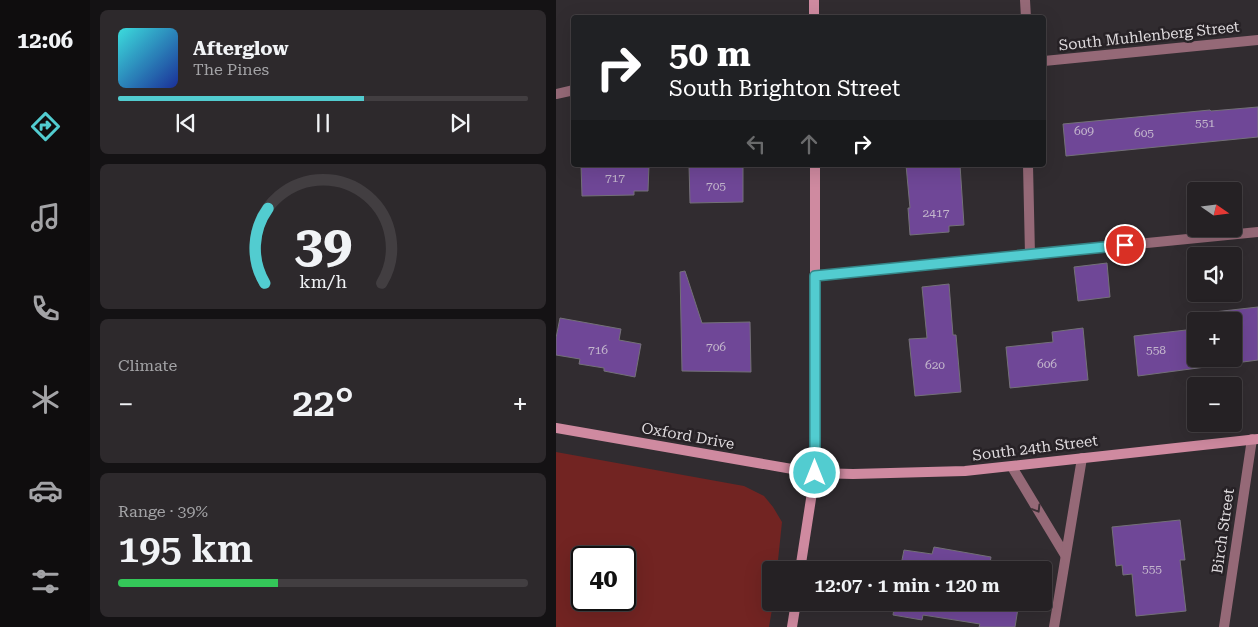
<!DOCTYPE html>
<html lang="en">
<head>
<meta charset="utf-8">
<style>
  :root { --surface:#252124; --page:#2d292c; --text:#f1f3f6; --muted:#a3a3a6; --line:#423e41; --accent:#52ccd0 }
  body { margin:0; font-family:"Roboto Serif",serif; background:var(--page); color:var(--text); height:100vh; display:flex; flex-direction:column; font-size:19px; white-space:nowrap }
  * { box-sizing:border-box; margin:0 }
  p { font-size:16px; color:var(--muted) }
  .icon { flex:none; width:28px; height:28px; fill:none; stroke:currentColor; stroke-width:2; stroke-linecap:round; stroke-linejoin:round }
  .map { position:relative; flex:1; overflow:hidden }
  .sheet { display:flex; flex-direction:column; gap:10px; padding:10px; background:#141214; width:466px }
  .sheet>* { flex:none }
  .banner { position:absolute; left:15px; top:15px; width:475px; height:152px; border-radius:5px; box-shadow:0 5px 20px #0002,0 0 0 1px var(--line); background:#202124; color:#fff; overflow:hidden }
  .needle { width:32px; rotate:104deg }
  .controls { position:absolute; left:631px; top:182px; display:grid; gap:10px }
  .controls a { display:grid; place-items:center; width:55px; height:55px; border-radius:5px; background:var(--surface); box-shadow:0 5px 20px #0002,0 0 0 1px var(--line); font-size:25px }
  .speed { position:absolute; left:15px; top:546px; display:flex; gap:10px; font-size:25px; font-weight:700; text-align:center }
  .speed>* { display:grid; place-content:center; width:65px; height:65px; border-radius:50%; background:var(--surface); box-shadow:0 5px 20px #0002,0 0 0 1px var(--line); line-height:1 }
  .speed .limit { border:2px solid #111; border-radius:8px; background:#fff; color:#111 }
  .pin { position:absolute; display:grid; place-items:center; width:42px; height:42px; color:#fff; margin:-21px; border:2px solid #fff; border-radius:50%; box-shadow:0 1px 5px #0007 }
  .me { position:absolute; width:55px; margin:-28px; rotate:0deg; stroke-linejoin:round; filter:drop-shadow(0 0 4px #0008) }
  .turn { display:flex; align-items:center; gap:18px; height:105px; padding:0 15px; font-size:22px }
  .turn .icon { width:65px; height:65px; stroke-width:2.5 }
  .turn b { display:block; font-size:35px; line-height:42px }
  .lanes { display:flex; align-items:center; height:48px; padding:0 15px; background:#0003; justify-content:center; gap:25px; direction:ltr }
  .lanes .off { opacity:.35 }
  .big { font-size:38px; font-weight:600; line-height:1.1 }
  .sheet .tile { flex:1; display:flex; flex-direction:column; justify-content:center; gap:8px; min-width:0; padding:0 18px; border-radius:8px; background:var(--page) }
  .sheet .dial { align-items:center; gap:0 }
  .dial svg { height:130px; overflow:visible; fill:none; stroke:var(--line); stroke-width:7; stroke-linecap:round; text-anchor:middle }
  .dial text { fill:var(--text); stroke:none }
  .song { display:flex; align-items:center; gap:15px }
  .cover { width:60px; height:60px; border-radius:8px; background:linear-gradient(135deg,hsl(180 70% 55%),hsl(230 70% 35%)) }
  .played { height:5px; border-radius:2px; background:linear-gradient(90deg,var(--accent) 60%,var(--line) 60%) }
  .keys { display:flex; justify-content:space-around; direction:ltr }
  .heat { display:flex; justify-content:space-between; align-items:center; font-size:28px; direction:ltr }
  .charge { height:8px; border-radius:4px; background:linear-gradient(90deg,#34c759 39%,var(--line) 0) }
  .trip { position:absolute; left:206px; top:561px; width:290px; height:50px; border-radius:5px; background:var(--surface); box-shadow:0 5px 20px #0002,0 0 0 1px var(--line); font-weight:600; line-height:50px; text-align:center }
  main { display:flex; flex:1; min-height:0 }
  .tabs { display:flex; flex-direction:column; width:90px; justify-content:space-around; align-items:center; background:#0f0d0e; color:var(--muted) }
  .tabs .icon { width:35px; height:35px }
  .tabs .active { color:var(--accent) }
  .tabs b { font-size:22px; color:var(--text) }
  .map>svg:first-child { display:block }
  .green { fill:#722422; fill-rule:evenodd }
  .building { fill:#6f4797; stroke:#747178; fill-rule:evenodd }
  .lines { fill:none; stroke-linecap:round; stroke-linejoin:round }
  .lane { stroke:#956977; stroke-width:10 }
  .street { stroke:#956977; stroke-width:10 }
  .secondary { stroke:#cf8aa0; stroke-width:10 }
  .oneway { stroke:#3d3036 }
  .route-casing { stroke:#358587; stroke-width:12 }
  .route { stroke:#52ccd0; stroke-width:9 }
  .labels { text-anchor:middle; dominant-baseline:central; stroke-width:5; stroke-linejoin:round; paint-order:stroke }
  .number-label { font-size:12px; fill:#c3b6cc }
  .street-label { font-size:15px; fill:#dfdbde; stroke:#272226 }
</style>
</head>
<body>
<main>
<nav class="tabs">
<b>12:06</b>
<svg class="icon active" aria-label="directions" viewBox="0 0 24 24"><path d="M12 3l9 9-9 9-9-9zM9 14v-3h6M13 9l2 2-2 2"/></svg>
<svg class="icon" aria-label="music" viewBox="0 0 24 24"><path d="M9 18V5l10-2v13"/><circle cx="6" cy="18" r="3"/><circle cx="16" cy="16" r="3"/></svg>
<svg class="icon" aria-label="phone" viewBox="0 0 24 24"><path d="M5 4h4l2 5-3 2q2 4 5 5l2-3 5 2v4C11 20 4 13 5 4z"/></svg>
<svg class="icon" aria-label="climate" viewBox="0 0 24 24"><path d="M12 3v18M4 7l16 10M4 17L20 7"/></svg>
<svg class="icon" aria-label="car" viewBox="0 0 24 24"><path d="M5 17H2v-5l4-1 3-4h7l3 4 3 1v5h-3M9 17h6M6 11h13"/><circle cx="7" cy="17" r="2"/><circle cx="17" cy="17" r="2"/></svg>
<svg class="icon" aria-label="filters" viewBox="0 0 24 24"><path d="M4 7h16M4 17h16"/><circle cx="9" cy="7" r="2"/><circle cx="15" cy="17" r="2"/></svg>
</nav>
<section class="sheet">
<div class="tile">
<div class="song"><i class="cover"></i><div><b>Afterglow</b><p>The Pines</p></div></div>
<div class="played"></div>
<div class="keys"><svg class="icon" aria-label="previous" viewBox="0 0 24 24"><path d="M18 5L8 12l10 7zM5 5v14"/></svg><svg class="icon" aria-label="pause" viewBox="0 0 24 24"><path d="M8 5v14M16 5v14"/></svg><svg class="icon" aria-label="next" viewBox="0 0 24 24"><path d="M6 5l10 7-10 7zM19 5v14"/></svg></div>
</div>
<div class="tile dial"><svg viewBox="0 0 100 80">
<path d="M14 69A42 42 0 1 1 86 69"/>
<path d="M14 69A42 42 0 0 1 16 23" stroke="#52ccd0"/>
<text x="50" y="56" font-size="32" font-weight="700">39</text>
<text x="50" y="72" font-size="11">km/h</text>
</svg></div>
<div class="tile"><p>Climate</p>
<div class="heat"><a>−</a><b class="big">22°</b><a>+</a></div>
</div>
<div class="tile"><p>Range · 39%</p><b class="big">195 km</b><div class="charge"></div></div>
</section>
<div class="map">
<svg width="702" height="627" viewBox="0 0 702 627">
  <rect width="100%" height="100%" fill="#312c30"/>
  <!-- green -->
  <path class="green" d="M0 452 188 486 208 496 217 507 226 522 221 570H215V602L217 603 213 627H0ZM26 558H69V600H26Z"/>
  <!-- building -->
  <g class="building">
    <path d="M702 107V137L510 156 507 124 654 110 655 111Z"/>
    <path d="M25 165H93L92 191H78V195L26 196Z"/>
    <path d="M133 165H187V202L134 203Z"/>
    <path d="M350 165H404L408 225 393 226V232L354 235 352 208H354Z"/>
    <path d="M551 263 554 297 522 301 518 267Z"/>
    <path d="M129 271 146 323 194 322 195 372 126 371 124 272Z"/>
    <path d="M393 284 397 335H400L405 392 359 396 353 339 371 338 366 287Z"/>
    <path d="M702 307V360L582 376 578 336 639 329V321L649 320V313ZM640 321H678V359H640Z"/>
    <path d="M4 318 65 329 63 340 85 344 79 377 48 371V368L23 364 24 359 0 355V338Z"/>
    <path d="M527 328 532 380 454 388 450 347 497 342 496 332Z"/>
    <path d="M624 520 629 560H624L630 611 580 616 576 574 567 575 566 565 560 566 556 527Z"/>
    <path d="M378 547 435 557 434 563 469 569 468 570H344L348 550 376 554Z"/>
    <path d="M339 602H463L459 627H423L424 624 367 615 366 620 337 615Z"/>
  </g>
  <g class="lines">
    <!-- lane -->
    <g class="lane">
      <path d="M469 0 470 18"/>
      <path d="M472 165 474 255"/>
      <path d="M259 276 702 232"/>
      <path d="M456 467 509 555"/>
      <path d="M668 627 696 439"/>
    </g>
    <!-- street -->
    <g class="street">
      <path d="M488 61 702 40"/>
      <path d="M0 94 18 90"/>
      <path d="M498 627 526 458"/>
    </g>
    <!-- secondary -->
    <g class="secondary">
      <path d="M258 0V18"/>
      <path d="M0 428 259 473 297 474 409 471 702 439"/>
      <path d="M244 570 259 473V165"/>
      <path d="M236 627 240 602"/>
    </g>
  </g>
  <!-- one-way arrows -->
  <defs><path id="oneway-chevron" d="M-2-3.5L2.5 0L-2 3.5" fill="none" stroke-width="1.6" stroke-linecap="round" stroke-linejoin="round" transform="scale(1.25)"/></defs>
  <use class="oneway" href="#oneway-chevron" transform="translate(481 509) rotate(59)"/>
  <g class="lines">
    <!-- route casing -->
    <g class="route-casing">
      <path id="route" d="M259 473V276L569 245"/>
    </g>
    <!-- route -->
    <use href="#route" class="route"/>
  </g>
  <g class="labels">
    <!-- number labels -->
    <g class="number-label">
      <text x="649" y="123">551</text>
      <text x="528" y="131">609</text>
      <text x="588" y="133">605</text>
      <text x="59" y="178">717</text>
      <text x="160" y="186">705</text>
      <text x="380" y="213">2417</text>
      <text x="160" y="347">706</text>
      <text x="42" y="350">716</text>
      <text x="600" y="350">558</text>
      <text x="491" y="364">606</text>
      <text x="379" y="365">620</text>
      <text x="596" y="569">555</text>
    </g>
    <!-- street labels -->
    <g class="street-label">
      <text transform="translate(593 36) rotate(-6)">South Muhlenberg Street</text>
      <text transform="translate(132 436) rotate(10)">Oxford Drive</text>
      <text transform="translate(479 448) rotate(-7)">South 24th Street</text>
      <text transform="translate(667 531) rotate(-82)">Birch Street</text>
    </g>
  </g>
</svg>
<div class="controls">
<a><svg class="needle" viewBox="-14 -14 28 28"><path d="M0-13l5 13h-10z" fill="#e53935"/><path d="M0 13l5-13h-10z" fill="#a3a3a6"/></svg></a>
<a><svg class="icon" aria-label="sound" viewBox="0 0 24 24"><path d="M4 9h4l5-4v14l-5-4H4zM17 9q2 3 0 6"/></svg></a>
<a>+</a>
<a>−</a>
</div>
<div class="speed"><div class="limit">40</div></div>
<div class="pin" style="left:569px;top:245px;background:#d93025"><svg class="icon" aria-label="arrive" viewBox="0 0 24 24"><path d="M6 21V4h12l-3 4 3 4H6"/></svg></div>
<svg class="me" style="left:259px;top:473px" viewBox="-20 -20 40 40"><circle r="17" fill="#52ccd0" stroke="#fff" stroke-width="3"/><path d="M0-11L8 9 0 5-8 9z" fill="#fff"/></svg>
<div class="trip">12:07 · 1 min · 120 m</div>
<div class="banner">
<div class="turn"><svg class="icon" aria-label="right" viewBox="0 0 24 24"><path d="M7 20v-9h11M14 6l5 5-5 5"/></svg><div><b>50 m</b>South Brighton Street</div></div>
<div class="lanes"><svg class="icon off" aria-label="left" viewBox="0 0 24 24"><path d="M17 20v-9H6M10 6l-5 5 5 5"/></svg><svg class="icon off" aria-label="ahead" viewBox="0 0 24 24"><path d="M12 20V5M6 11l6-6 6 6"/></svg><svg class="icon" aria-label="right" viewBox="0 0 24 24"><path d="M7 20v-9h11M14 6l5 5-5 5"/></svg></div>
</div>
</div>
</main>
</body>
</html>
